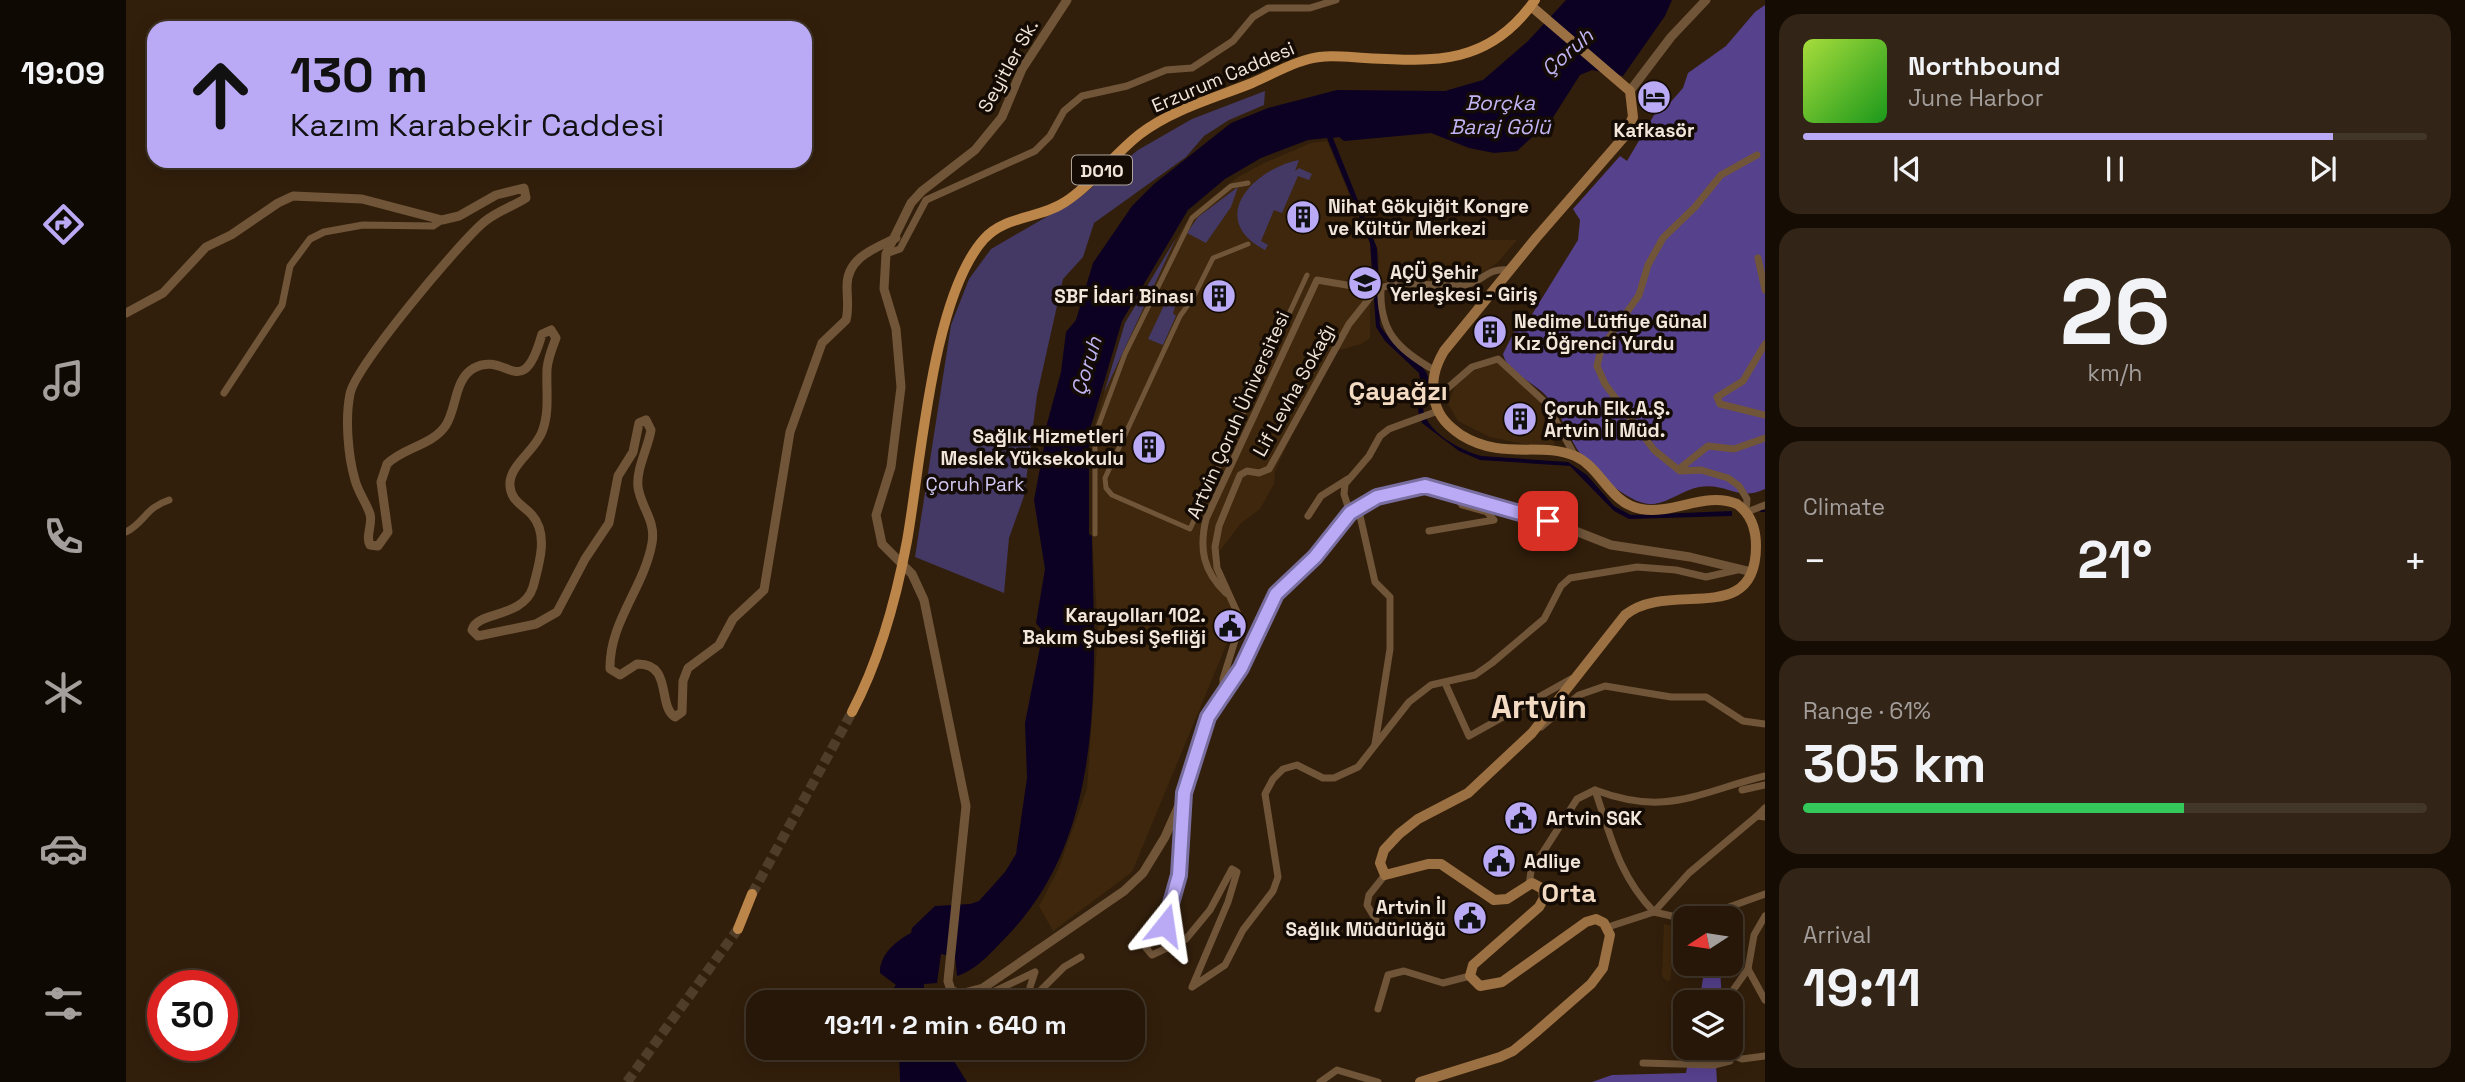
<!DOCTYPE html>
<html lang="en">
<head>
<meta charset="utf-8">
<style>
  :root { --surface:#261708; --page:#322416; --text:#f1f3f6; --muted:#a49f9c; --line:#423629; --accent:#baaaf6 }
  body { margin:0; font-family:"Space Grotesk",sans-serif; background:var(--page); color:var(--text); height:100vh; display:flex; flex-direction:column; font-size:26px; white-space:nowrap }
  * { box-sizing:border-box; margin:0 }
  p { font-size:23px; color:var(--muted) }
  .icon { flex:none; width:38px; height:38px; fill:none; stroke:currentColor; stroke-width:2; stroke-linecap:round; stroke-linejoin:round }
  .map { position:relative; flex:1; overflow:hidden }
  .details { display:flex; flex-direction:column; gap:14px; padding:14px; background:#150d04; width:700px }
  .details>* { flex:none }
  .top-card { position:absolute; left:21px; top:21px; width:665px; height:147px; border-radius:21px; box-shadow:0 4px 18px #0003,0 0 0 2px var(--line); background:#baaaf6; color:#111; overflow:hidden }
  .needle { width:46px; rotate:258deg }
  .controls { position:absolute; left:1547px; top:906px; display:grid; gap:14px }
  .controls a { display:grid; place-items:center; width:70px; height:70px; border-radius:14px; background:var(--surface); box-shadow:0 4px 18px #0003,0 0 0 2px var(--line); font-size:35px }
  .speed { position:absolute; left:21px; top:970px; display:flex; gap:14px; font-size:35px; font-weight:700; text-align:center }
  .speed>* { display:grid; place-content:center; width:91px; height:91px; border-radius:50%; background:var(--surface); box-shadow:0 4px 18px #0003,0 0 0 2px var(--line); line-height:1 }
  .speed .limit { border:10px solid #d22; background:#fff; color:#111 }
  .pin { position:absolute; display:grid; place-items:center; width:60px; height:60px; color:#fff; margin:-30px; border-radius:14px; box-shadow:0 4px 10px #0006 }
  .me { position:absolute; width:77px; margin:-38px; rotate:15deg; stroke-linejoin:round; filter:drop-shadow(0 0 5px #0008) }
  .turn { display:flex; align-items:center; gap:24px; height:147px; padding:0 28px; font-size:32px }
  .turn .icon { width:91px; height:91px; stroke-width:2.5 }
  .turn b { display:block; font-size:49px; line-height:60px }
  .big { font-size:52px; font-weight:700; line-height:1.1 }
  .details .card { flex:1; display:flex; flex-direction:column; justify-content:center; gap:10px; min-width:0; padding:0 24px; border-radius:21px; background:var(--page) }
  .details .dial { align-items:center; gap:0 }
  .dial b { font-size:91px; line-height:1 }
  .song { display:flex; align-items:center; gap:21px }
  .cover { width:84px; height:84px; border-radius:10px; background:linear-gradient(135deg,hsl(80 70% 55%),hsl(120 70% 35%)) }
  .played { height:7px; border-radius:4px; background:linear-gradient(90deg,var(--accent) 85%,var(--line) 85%) }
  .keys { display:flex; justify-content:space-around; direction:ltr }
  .heat { display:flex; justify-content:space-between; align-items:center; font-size:38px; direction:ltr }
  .charge { height:10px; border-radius:5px; background:linear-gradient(90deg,#34c759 61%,var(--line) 0) }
  .trip { position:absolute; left:620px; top:990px; width:399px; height:70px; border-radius:21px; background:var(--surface); box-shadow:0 4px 18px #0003,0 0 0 2px var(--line); font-weight:700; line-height:70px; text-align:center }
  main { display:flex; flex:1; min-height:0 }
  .tab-bar { display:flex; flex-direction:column; width:126px; justify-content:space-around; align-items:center; background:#0f0903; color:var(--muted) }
  .tab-bar .icon { width:49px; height:49px }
  .tab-bar .selected { color:var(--accent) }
  .tab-bar b { font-size:32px; color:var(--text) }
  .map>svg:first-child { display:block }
  .built { fill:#3e270c }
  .green { fill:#433964 }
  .forest { fill:#56418d }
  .water { fill:#0c0123 }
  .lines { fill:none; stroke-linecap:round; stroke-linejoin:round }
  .stream { stroke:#0c0123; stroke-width:2 }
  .primary-tunnel { stroke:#4f3d2a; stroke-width:10; stroke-dasharray:10 5; stroke-linecap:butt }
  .pedestrian { stroke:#705539; stroke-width:5 }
  .minor { stroke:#705539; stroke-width:7 }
  .tertiary { stroke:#705539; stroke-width:9 }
  .secondary { stroke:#9b7043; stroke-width:10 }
  .primary { stroke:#bc8549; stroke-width:10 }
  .route-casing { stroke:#796ea0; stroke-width:18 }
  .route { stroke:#baaaf6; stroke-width:12 }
  .labels { text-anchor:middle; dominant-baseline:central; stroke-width:7; stroke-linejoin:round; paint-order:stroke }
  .shield { fill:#130b04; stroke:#afa499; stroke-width:2 }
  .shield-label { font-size:18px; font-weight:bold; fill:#f2e5d9 }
  .street-label { font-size:19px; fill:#f2e5d9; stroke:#130b04 }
  .poi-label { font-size:19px; font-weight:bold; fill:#f2e5d9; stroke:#130b04; text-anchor:start }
  .park-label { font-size:19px; fill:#d2caf5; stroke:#130b04 }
  .water-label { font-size:21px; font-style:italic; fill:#c0b4f4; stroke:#130b04 }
  .district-label { font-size:26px; font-weight:bold; fill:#f3dac2; stroke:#130b04 }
  .town-label { font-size:33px; font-weight:bold; fill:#f3dac2; stroke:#130b04 }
</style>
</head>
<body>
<main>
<nav class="tab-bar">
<b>19:09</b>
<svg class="icon selected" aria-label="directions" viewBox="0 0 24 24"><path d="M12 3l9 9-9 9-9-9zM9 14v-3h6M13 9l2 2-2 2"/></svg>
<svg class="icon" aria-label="music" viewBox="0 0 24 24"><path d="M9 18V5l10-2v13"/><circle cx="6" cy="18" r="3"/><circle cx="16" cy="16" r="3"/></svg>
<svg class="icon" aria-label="phone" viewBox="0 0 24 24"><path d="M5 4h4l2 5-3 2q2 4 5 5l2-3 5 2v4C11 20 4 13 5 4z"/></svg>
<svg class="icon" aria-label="climate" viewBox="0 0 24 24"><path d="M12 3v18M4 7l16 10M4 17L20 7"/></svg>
<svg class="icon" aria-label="car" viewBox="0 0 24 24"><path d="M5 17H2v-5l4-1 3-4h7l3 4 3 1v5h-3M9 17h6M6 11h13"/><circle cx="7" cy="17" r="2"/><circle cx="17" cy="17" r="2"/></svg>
<svg class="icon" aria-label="filters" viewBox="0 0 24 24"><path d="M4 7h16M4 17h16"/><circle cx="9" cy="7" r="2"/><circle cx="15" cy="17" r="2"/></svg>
</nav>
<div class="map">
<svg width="1639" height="1082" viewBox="0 0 1639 1082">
  <rect width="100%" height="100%" fill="#321f0b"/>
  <!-- built -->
  <g class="built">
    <path d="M1201 141 1244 243 1249 283 1244 308V338L1235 344 1210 351 1160 447 1149 471 1148 484 1134 509 1115 523 1086 561 1111 619 1006 872 927 931 913 906 932 870 961 789 972 631 966 536V434L999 323 1065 214 1112 177 1138 163 1185 143Z"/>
    <path d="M1244 227 1309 232V235L1355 240H1391L1371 263 1342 283 1253 282V256Z"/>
    <path d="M1368 363H1375L1412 398 1429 445 1397 444 1364 437 1332 421 1322 404 1329 386 1347 371Z"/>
    <path d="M1538 924 1559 928V938H1550L1544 980 1541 981 1536 976Z"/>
  </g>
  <!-- green -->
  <g class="green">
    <path d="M1139 91 1138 105 1103 120 1078 136 1060 157 968 223 957 257 937 279 911 395 898 496 883 538 878 593 789 557 825 325 843 279 865 249 953 198 1012 150 1066 119Z"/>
    <path d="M1173 160 1169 171 1173 168 1186 174 1183 180 1172 176 1156 213 1148 210 1135 241 1142 245 1139 250C1080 219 1127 169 1173 160Z"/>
    <path d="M1112 187 1105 207 1080 243 1061 233 1072 217Z"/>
    <path d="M1050 238 978 393 999 323Z"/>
    <path d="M1040 301 1049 307 1047 313 1050 316 1037 345 1022 339Z"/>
  </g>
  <!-- forest -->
  <g class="forest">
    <path d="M1639 5V489C1612 502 1601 482 1573 487 1557 490 1543 502 1528 504 1504 507 1464 468 1451 449 1441 433 1435 414 1422 398 1410 383 1381 373 1377 354L1392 324 1405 316 1452 240 1454 220 1447 209 1494 156 1501 161 1531 110 1536 112 1557 88 1562 73 1600 46 1629 12Z"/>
    <path d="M1579 966 1594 967 1596 1003H1573Z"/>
    <path d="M1565 1048H1589L1591 1082H1466L1486 1075 1560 1073Z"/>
  </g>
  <!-- water -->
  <g class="water">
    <path d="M1440 0H1546L1539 16 1497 76 1466 70 1454 75 1426 119 1391 151 1368 153 1343 148 1305 133 1218 141 1213 137 1207 138 1251 248 1254 325C1264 345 1289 354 1300 372 1306 382 1297 395 1297 405 1296 430 1335 451 1356 456L1442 462 1461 475 1488 506 1505 515 1606 511V516L1503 519 1488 511 1444 466 1354 460 1333 451 1296 423 1292 411 1295 384 1293 373 1259 341 1250 327 1244 243 1201 138 1182 140 1135 158 1099 179 1062 210 996 321 963 433V534L966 536C968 669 983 828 884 933 869 948 852 970 831 976L829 957 815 954 811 983 798 984V992L791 1003H756L759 992 764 993 770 985 754 973C753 955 771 940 785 933L786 928 809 906 844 904 853 901 879 872 890 854 901 778 899 723 917 632 910 623 919 569 908 500 920 436 918 435 935 372 940 332 950 320 967 263 1006 206 1028 184 1105 123 1142 108 1211 90 1319 91 1357 80 1402 41Z"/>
    <path d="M773 1048H820L841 1082H774Z"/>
  </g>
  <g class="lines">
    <!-- stream -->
    <path class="stream" d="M1635 511H1639"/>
    <!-- primary-tunnel -->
    <g class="primary-tunnel">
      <path d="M626 894 726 712"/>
      <path d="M501 1082 612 929"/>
    </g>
    <!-- pedestrian -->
    <g class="pedestrian">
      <path d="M1122 244 1087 258 1067 298 1054 316 979 478 980 488 986 495 1064 529 1181 275"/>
      <path d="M969 534V435L999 354 1066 218 1105 186 1122 183"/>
    </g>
    <!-- minor -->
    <g class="minor">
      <path d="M760 254 774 249 800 200 909 151 924 136 938 111 956 96 1001 86 1040 70 1066 68 1107 41 1127 17 1142 8H1184L1210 0"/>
      <path d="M1632 258 1639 290"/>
      <path d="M1255 287C1253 331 1271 349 1308 370"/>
      <path d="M1639 344 1617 381 1591 397 1594 404 1639 415"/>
      <path d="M98 393 156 305 164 266 184 239 198 232 237 225 307 226 316 220"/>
      <path d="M1309 399 1346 367 1372 359 1420 403 1449 456"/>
      <path d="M1553 469 1582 446 1608 449 1639 438"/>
      <path d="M1232 507 1249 582 1264 597V649L1249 744"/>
      <path d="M1620 512 1621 499 1613 486 1602 478 1575 470 1554 471 1528 450 1479 384 1471 366 1475 349 1513 295 1522 265 1537 238 1569 207 1595 175 1631 155"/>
      <path d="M1621 512 1639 505"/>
      <path d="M1224 513 1218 494 1219 484 1243 456 1254 436 1263 429 1312 411"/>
      <path d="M1182 516 1195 496 1222 479"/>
      <path d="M1303 531 1368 520 1361 512 1336 505 1330 494"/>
      <path d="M0 532C19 522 19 508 43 500"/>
      <path d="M1100 593C1077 571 1073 549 1080 519L1191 280 1250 290"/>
      <path d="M1319 683 1343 736 1445 679"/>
      <path d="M1097 692V679L1115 621 1091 568 1089 547 1093 526 1114 475 1121 471 1133 473 1143 469 1223 324 1250 290C1275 277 1311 289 1338 285 1358 283 1359 267 1384 270"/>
      <path d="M1415 727 1453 695 1479 686 1545 697H1580L1617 721 1639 724"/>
      <path d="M1469 790C1485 837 1493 876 1528 912L1563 873 1631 816 1639 817"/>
      <path d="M1616 790 1639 785"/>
      <path d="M1057 801 1053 875 1039 925 1020 948 1026 955 1060 939 1084 910 1106 869 1111 872 1102 902 1066 987 1099 965 1117 930 1147 891 1152 877 1139 794 1147 779 1157 769 1171 765 1197 778H1208L1232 767 1283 702 1305 685 1349 675 1366 663 1418 619 1435 586 1444 578 1511 567 1550 570 1580 577 1611 570"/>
      <path d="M1631 816 1639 808"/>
      <path d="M1403 885 1405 871 1451 799 1469 790C1541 817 1570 793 1639 776"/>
      <path d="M1570 919 1639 894"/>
      <path d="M1250 920 1241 905 1243 895 1259 875"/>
      <path d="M1482 927 1528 912 1559 919"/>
      <path d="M1622 969 1639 1000"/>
      <path d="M857 988 865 993 909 972 904 987V1003"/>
      <path d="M904 1001 938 967 955 957"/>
      <path d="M1598 1003 1622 969 1628 935 1639 916"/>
      <path d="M1252 1009 1262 975 1278 971 1317 983 1344 976"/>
      <path d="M1606 1055 1616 1059 1639 1056"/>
      <path d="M1517 1063 1588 1065 1604 1061 1606 1053 1602 1048"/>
      <path d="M1194 1082 1211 1070 1252 1082"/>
    </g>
    <!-- tertiary -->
    <g class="tertiary">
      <path d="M941 0 896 69 876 117 849 150 796 191 785 203 760 254 758 289 770 329 775 387 765 467 750 515 756 544 786 574 798 600 840 806 822 981 825 990 834 994 857 988 998 891 1017 873 1039 837 1058 794 1082 717 1115 668 1150 594 1189 557 1224 513 1251 497 1284 487 1307 488 1411 516 1485 545 1564 557 1626 572"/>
      <path d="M1504 91 1545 37 1580 0"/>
      <path d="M0 313 37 293 80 247 105 235 152 203 167 196 236 199 316 220 333 216 370 195 398 188 400 198C386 207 371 211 358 222 333 243 229 367 224 394 219 419 222 456 229 480 232 492 240 502 244 514 247 525 239 536 244 545L252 546 262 532 255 482 261 464C278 447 306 446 320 425 331 408 328 379 348 368 381 350 396 405 416 334L425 330 430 338C426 348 422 358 421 369 420 390 424 412 416 432 409 451 382 466 384 486 385 501 397 505 406 515 423 534 413 565 407 587 397 619 350 611 346 630L352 636 410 624 431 612 459 559 483 523 492 476 507 452 513 423 520 420 525 430C522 448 510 469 512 487 515 508 530 520 526 543 518 588 483 622 484 669L494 675 511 664C547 663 531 706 549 717L556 712 557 681 562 668 593 645 607 619 638 590 664 432 696 343 720 320C723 309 721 298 721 286 721 258 747 249 770 238"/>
    </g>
    <!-- secondary -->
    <path class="secondary" d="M1294 1082 1374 1057 1387 1051 1409 1033 1465 984 1477 968 1484 935 1478 923 1470 919 1460 922 1376 982 1354 986 1344 976 1347 965 1413 907 1418 898 1417 889 1406 883 1381 899 1368 900 1315 864H1302L1259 875 1254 863 1258 850 1273 834 1292 819 1342 793 1406 733 1499 615C1544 579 1630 629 1630 546 1630 530 1625 514 1611 504 1579 491 1547 515 1515 509 1483 503 1476 468 1449 456 1414 441 1377 461 1335 435 1322 426 1313 417 1309 402 1305 382 1308 368 1318 351L1410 238 1497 138 1507 117 1504 91 1405 6"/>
    <!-- primary -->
    <g class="primary">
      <path d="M726 712C754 659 770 600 781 541 795 463 806 297 858 239 880 215 914 219 939 202 967 184 988 154 1014 134 1047 109 1089 98 1126 83 1145 75 1163 64 1183 59 1201 54 1221 57 1239 58 1310 62 1364 65 1409 0"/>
      <path d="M612 929 626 894"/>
    </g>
  </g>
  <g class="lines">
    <!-- route casing -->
    <g class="route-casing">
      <path id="route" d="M1039 925 1053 875 1058 793 1082 717 1115 668 1150 594 1189 557 1224 513 1251 497 1299 486 1422 521"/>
    </g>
    <!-- route -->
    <use href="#route" class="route"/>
  </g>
  <!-- icons -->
  <defs>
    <g id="hotel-disc" transform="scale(1.75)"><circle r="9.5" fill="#baaaf6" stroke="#130b04"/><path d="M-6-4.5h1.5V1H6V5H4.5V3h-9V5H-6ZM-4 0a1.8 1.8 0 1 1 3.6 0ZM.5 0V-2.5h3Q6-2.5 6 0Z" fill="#111"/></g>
    <g id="building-disc" transform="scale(1.75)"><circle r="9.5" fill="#baaaf6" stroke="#130b04"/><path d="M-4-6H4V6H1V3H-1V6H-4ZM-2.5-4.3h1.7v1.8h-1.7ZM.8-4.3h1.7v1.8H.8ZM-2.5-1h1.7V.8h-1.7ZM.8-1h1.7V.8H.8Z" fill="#111"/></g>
    <g id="university-disc" transform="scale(1.75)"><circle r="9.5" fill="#baaaf6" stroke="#130b04"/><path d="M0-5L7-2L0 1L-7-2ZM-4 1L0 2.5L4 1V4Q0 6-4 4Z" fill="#111"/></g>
    <g id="civic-disc" transform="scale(1.75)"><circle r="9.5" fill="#baaaf6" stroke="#130b04"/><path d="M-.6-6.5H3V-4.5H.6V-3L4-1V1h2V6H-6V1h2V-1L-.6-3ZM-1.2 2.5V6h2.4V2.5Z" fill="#111"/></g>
  </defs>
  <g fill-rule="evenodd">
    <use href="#hotel-disc" x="1528" y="97"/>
    <use href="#building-disc" x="1177" y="217"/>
    <use href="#university-disc" x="1239" y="283"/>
    <use href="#building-disc" x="1093" y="296"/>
    <use href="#building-disc" x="1364" y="332"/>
    <use href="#building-disc" x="1394" y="419"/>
    <use href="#building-disc" x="1023" y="447"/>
    <use href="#civic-disc" x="1104" y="626"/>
    <use href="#civic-disc" x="1395" y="818"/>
    <use href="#civic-disc" x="1373" y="861"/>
    <use href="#civic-disc" x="1344" y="918"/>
  </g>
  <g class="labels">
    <!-- shield labels -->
    <rect class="shield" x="946" y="155.5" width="60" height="29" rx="5"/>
    <g class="shield-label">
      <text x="976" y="170">D010</text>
    </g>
    <!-- street labels -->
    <g class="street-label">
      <text transform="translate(882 66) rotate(-61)">Seyitler Sk.</text>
      <text transform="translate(1097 77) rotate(-23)">Erzurum Caddesi</text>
      <text transform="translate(1168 390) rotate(-61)">Lif Levha Sokağı</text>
      <text transform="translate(1112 415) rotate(-66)">Artvin Çoruh Üniversitesi</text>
    </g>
    <!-- poi labels -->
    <g class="poi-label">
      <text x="1528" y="130" text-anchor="middle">Kafkasör</text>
      <text x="1202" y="206">Nihat Gökyiğit Kongre<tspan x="1202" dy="22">ve Kültür Merkezi</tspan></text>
      <text x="1264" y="272">AÇÜ Şehir<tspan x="1264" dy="22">Yerleşkesi - Giriş</tspan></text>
      <text x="1068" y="296" text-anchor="end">SBF İdari Binası</text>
      <text x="1388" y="321">Nedime Lütfiye Günal<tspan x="1388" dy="22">Kız Öğrenci Yurdu</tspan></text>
      <text x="1418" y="408">Çoruh Elk.A.Ş.<tspan x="1418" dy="22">Artvin İl Müd.</tspan></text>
      <text x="998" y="436" text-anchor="end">Sağlık Hizmetleri<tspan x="998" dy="22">Meslek Yüksekokulu</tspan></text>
      <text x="1080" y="615" text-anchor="end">Karayolları 102.<tspan x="1080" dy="22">Bakım Şubesi Şefliği</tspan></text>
      <text x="1420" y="818">Artvin SGK</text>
      <text x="1398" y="861">Adliye</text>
      <text x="1320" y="907" text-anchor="end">Artvin İl<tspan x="1320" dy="22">Sağlık Müdürlüğü</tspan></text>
    </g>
    <!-- park labels -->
    <g class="park-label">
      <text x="849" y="484">Çoruh Park</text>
    </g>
    <!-- water labels -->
    <g class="water-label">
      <text transform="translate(1441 52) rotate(-41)">Çoruh</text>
      <text x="1374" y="102">Borçka<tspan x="1374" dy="24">Baraj Gölü</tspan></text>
      <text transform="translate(960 366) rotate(-73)">Çoruh</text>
    </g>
    <!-- district labels -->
    <g class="district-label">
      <text x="1272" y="391">Çayağzı</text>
      <text x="1443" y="893">Orta</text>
    </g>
    <!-- town labels -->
    <g class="town-label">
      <text x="1413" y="707">Artvin</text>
    </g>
  </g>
</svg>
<div class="controls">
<a><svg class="needle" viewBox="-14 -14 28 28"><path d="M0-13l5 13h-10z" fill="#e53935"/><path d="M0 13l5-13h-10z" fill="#a49f9c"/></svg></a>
<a><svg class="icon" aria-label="layers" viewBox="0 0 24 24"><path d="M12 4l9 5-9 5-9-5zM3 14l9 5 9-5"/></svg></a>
</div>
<div class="speed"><div class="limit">30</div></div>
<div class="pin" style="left:1422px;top:521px;background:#d93025"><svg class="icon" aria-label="arrive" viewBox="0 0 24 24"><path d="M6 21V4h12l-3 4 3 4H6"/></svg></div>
<svg class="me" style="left:1039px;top:925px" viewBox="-20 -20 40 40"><path d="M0-17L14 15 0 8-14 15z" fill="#baaaf6" stroke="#fff" stroke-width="4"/></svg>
<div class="trip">19:11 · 2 min · 640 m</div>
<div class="top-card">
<div class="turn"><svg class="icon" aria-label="ahead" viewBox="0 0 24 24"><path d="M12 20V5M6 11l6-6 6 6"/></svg><div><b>130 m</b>Kazım Karabekir Caddesi</div></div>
</div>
</div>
<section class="details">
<div class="card">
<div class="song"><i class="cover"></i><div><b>Northbound</b><p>June Harbor</p></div></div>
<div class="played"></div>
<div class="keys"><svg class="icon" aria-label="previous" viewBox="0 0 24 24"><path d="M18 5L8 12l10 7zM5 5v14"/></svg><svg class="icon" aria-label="pause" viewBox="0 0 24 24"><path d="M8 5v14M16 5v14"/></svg><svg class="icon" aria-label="next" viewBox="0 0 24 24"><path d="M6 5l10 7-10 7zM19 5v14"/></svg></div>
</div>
<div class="card dial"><b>26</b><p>km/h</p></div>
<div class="card"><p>Climate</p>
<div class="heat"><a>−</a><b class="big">21°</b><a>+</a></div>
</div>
<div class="card"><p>Range · 61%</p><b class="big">305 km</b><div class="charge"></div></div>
<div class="card"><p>Arrival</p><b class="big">19:11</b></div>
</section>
</main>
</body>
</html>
